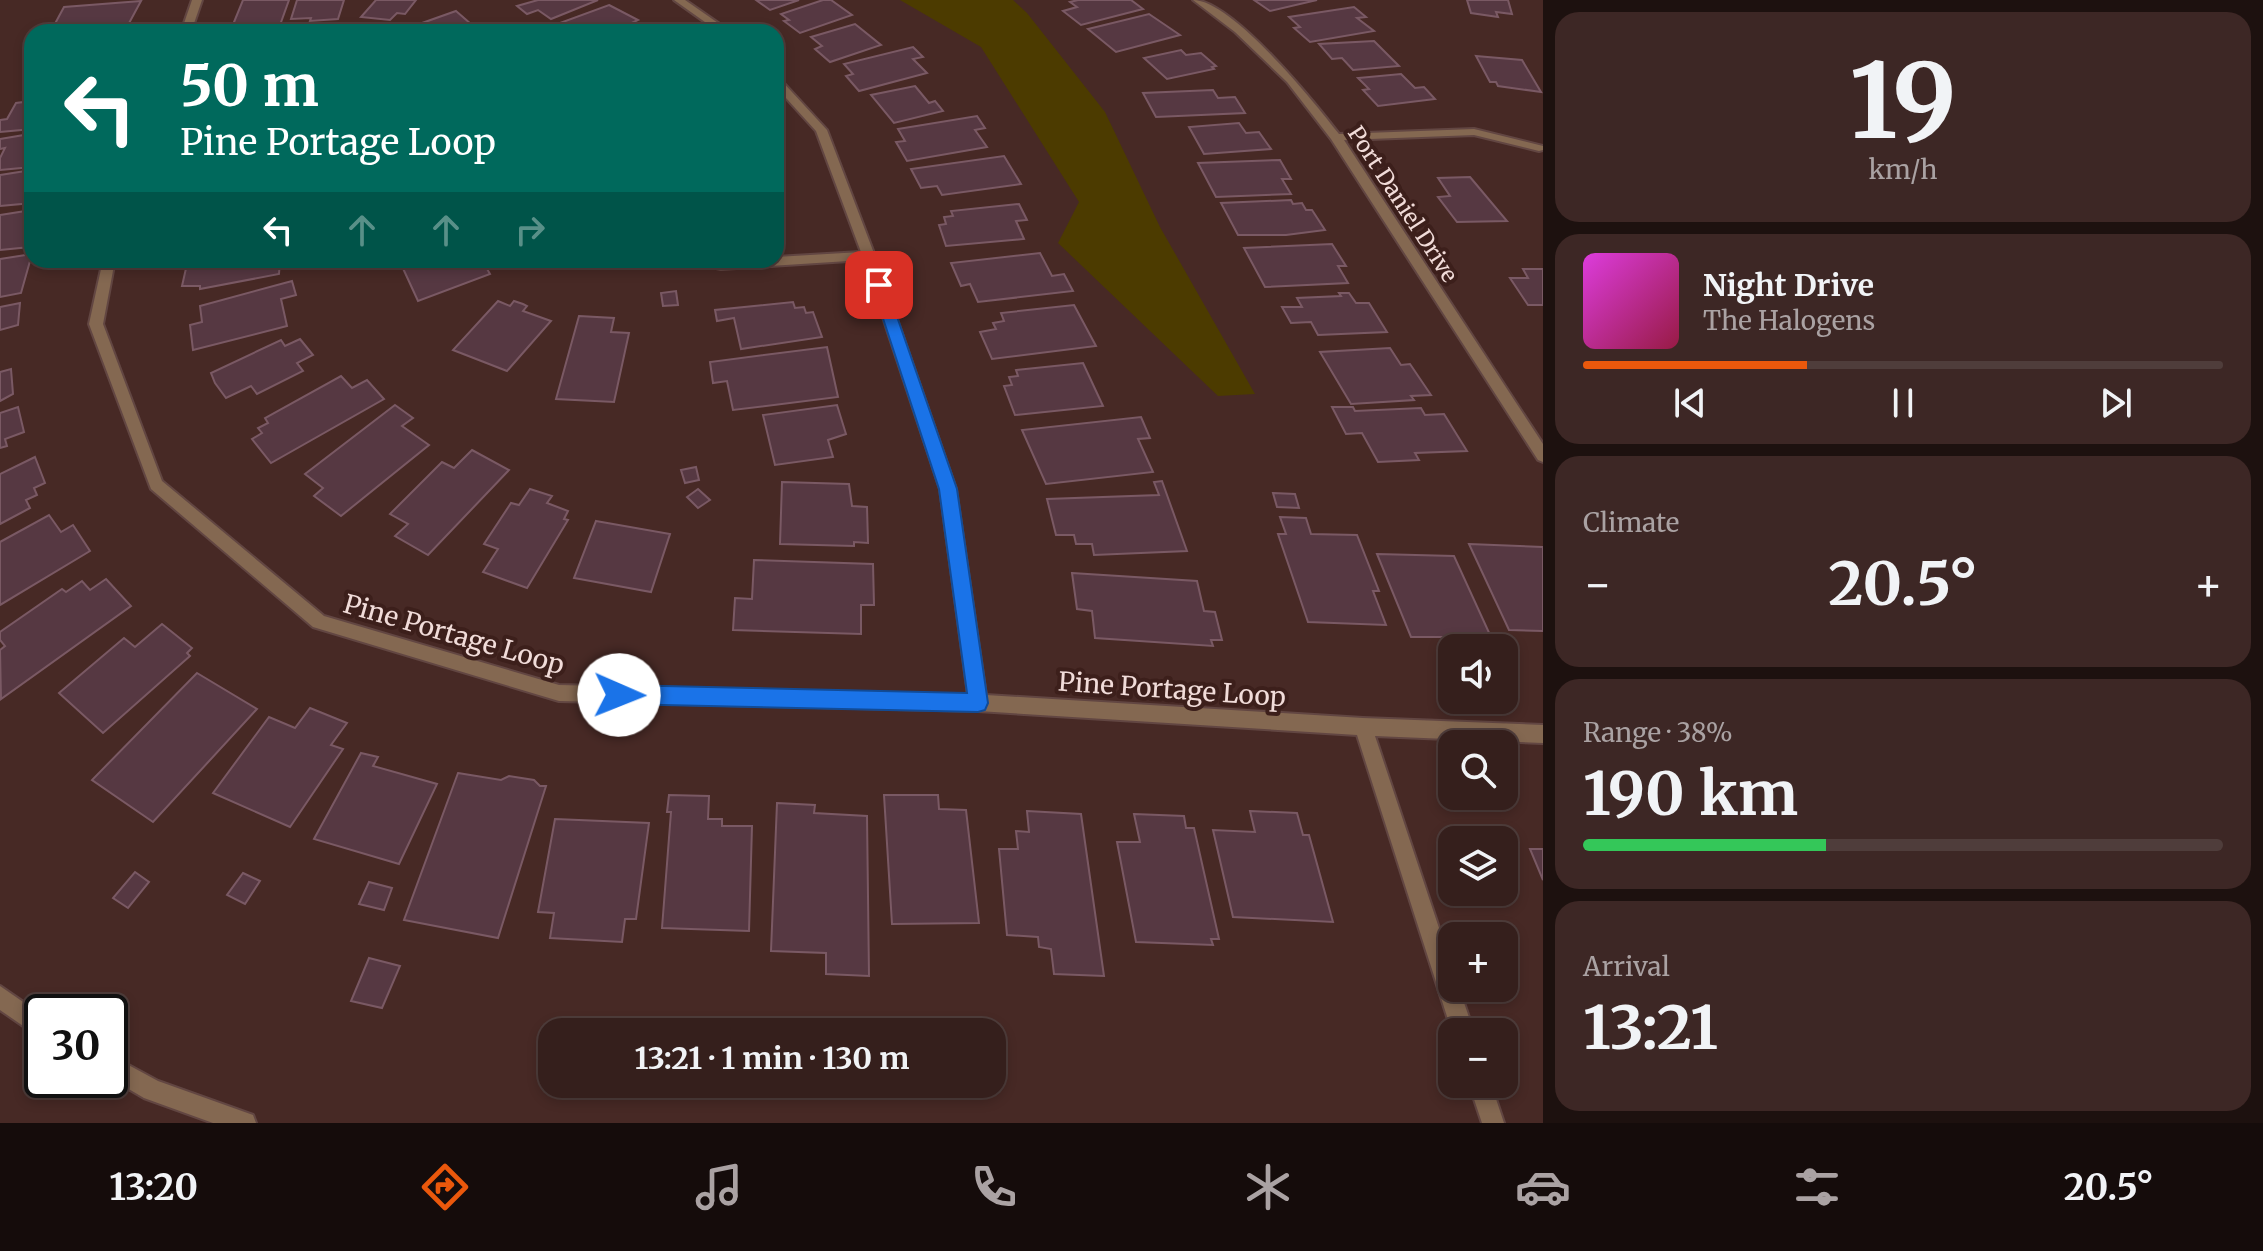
<!DOCTYPE html>
<html lang="en">
<head>
<meta charset="utf-8">
<style>
  :root { --surface:#351f1c; --page:#3d2725; --text:#f1f3f6; --muted:#aaa2a3; --line:#4f3d3b; --accent:#ea580c }
  body { margin:0; font-family:Merriweather,serif; background:var(--page); color:var(--text); height:100vh; display:flex; flex-direction:column; font-size:30px; white-space:nowrap }
  * { box-sizing:border-box; margin:0 }
  p { font-size:26px; color:var(--muted) }
  .icon { flex:none; width:44px; height:44px; fill:none; stroke:currentColor; stroke-width:2; stroke-linecap:round; stroke-linejoin:round }
  .map { position:relative; flex:1; overflow:hidden }
  .drawer { display:flex; flex-direction:column; gap:12px; padding:12px; background:#1d110f; width:720px }
  .drawer>* { flex:none }
  .banner { position:absolute; left:24px; top:24px; width:760px; height:244px; border-radius:24px; box-shadow:0 4px 12px #0003,0 0 0 2px var(--line); background:#00695c; color:#fff; overflow:hidden }
  .buttons { position:absolute; left:1438px; top:634px; display:grid; gap:16px }
  .buttons a { display:grid; place-items:center; width:80px; height:80px; border-radius:16px; background:var(--surface); box-shadow:0 4px 12px #0003,0 0 0 2px var(--line); font-size:40px }
  .speed { position:absolute; left:24px; top:994px; display:flex; gap:16px; font-size:40px; font-weight:700; text-align:center }
  .speed>* { display:grid; place-content:center; width:104px; height:104px; border-radius:50%; background:var(--surface); box-shadow:0 4px 12px #0003,0 0 0 2px var(--line); line-height:1 }
  .speed .limit { border:4px solid #111; border-radius:12px; background:#fff; color:#111 }
  .pin { position:absolute; display:grid; place-items:center; width:68px; height:68px; color:#fff; margin:-34px; border-radius:16px; box-shadow:0 4px 12px #0006 }
  .me { position:absolute; width:88px; margin:-44px; rotate:91deg; stroke-linejoin:round; filter:drop-shadow(0 0 6px #0008) }
  .turn { display:flex; align-items:center; gap:28px; height:168px; padding:0 24px; font-size:36px }
  .turn .icon { width:104px; height:104px; stroke-width:2.5 }
  .turn b { display:block; font-size:56px; line-height:68px }
  .lanes { display:flex; align-items:center; height:76px; padding:0 24px; background:#0003; justify-content:center; gap:40px; direction:ltr }
  .lanes .off { opacity:.35 }
  .big { font-size:60px; font-weight:700; line-height:1.1 }
  .drawer .card { flex:1; display:flex; flex-direction:column; justify-content:center; gap:12px; min-width:0; padding:0 28px; border-radius:24px; background:var(--page) }
  .drawer .dial { align-items:center; gap:0 }
  .dial b { font-size:104px; line-height:1 }
  .song { display:flex; align-items:center; gap:24px }
  .cover { width:96px; height:96px; border-radius:12px; background:linear-gradient(135deg,hsl(300 70% 55%),hsl(340 70% 35%)) }
  .played { height:8px; border-radius:4px; background:linear-gradient(90deg,var(--accent) 35%,var(--line) 35%) }
  .keys { display:flex; justify-content:space-around; direction:ltr }
  .heat { display:flex; justify-content:space-between; align-items:center; font-size:44px; direction:ltr }
  .charge { height:12px; border-radius:6px; background:linear-gradient(90deg,#34c759 38%,var(--line) 0) }
  .trip { position:absolute; left:538px; top:1018px; width:468px; height:80px; border-radius:24px; background:var(--surface); box-shadow:0 4px 12px #0003,0 0 0 2px var(--line); font-weight:700; line-height:80px; text-align:center }
  .dock { display:flex; height:128px; justify-content:space-around; align-items:center; background:#150c0b; color:var(--muted) }
  .dock .icon { width:56px; height:56px }
  .dock .on { color:var(--accent) }
  .dock b { font-size:36px; color:var(--text) }
  main { display:flex; flex:1; min-height:0 }
  .map>svg:first-child { display:block }
  .green { fill:#4c3b00 }
  .building { fill:#563842; stroke:#7a5964; stroke-width:2 }
  .lines { fill:none; stroke-linecap:round; stroke-linejoin:round }
  .minor-casing { stroke:#624642; stroke-width:4 }
  .tertiary-casing { stroke:#624642; stroke-width:4 }
  .minor { fill:#846851; fill-rule:evenodd }
  .tertiary { fill:#846851; fill-rule:evenodd }
  .route { fill:#1a73e8; stroke:#114b97; stroke-width:2 }
  .labels { text-anchor:middle; dominant-baseline:central; stroke-width:8; stroke-linejoin:round; paint-order:stroke }
  .far-street-label { font-size:22px; fill:#f1dcd9; stroke:#3c1f1b }
  .street-label { font-size:26px; fill:#f1dcd9; stroke:#3c1f1b }
</style>
</head>
<body>
<main>
<div class="map">
<svg width="1543" height="1123" viewBox="0 0 1543 1123">
  <rect width="100%" height="100%" fill="#472925"/>
  <!-- green -->
  <path class="green" d="M900 0H1013L1027 13 1105 112 1160 227 1255 394 1218 396 1058 243 1079 202 981 47Z"/>
  <!-- building -->
  <g class="building">
    <path d="M243 0H289L280 25 232 27Z"/>
    <path d="M297 0H344L338 19 310 21 311 18 291 19Z"/>
    <path d="M376 0H416L405 14 397 13 390 20 361 17Z"/>
    <path d="M538 0H598L551 19 538 10 527 14 517 6Z"/>
    <path d="M756 0H799L770 10Z"/>
    <path d="M823 0H831L852 15 800 33 784 21 789 20 781 14Z"/>
    <path d="M1078 0H1131L1143 9 1081 25 1063 11 1077 7 1070 2Z"/>
    <path d="M1254 0H1317L1270 11Z"/>
    <path d="M1467 0H1508L1512 14 1496 12 1498 17 1471 13Z"/>
    <path d="M141 1 128 25 51 31 64 7Z"/>
    <path d="M609 5 638 20 613 32H556L549 27Z"/>
    <path d="M1354 7 1366 17 1357 18 1374 31 1310 42 1294 28 1300 27 1289 17Z"/>
    <path d="M456 11 479 31 412 32 408 28Z"/>
    <path d="M1149 14 1180 35 1116 52 1088 29Z"/>
    <path d="M855 24 881 45 830 62 815 49 822 46 811 37Z"/>
    <path d="M1374 41 1399 66 1353 70 1342 58 1332 59 1319 44Z"/>
    <path d="M913 47 923 57 913 59 927 73 859 91 846 76 853 74 844 64Z"/>
    <path d="M1181 50 1186 55 1201 53 1216 66 1212 67 1214 69 1167 79 1144 58Z"/>
    <path d="M1476 56 1522 60 1541 92 1498 86 1496 82H1490Z"/>
    <path d="M1401 74 1415 88 1424 87 1435 99 1378 106 1363 90 1369 89 1358 78Z"/>
    <path d="M915 86 929 103 935 101 943 111 894 123 871 95Z"/>
    <path d="M1213 90 1218 98 1235 97 1245 113 1156 117 1143 93Z"/>
    <path d="M32 101V129L0 132V120L7 119 16 103Z"/>
    <path d="M977 116 985 128 975 130 987 147 907 161 896 142 905 141 898 129Z"/>
    <path d="M1239 123 1246 133 1259 132 1271 149 1204 154 1189 127Z"/>
    <path d="M30 134 32 167 0 170V158L5 148 0 149V139Z"/>
    <path d="M1004 156 1021 184 942 195 937 186 921 188 911 169Z"/>
    <path d="M1280 160 1291 179H1282L1291 194 1216 197 1198 163Z"/>
    <path d="M32 170V203L0 206V175Z"/>
    <path d="M1470 177 1507 221 1457 222 1438 197 1450 196 1438 178Z"/>
    <path d="M1291 200 1293 204 1302 203 1306 210H1312L1325 230 1286 235H1238L1221 203Z"/>
    <path d="M1019 204 1027 220 1016 221 1024 239 946 246 939 225 946 224 944 217 953 216 951 211Z"/>
    <path d="M32 210 30 247 0 250V215Z"/>
    <path d="M1332 244 1346 266H1338L1348 283 1265 287 1244 248Z"/>
    <path d="M1040 253 1052 276 1064 274 1073 291 978 302 970 284 961 286 951 263Z"/>
    <path d="M32 254 21 293 0 297V259Z"/>
    <path d="M198 260H280L279 274 200 289V286H182L187 264Z"/>
    <path d="M414 260H482L490 274 418 301 401 264Z"/>
    <path d="M1523 269H1543V305H1528L1510 278H1528Z"/>
    <path d="M292 281 296 295 281 299 287 326 193 350 190 325 202 322 200 306Z"/>
    <path d="M676 291 678 305 663 306 661 293Z"/>
    <path d="M1339 293H1349L1356 303H1369L1387 332 1318 335 1311 322 1291 323 1282 307H1302L1297 298 1341 296Z"/>
    <path d="M498 301 510 306 514 301 523 304 527 306 523 311 551 321 507 371 453 350Z"/>
    <path d="M793 302 795 308 804 307 806 313 813 312 822 337 741 349 734 318 717 321 715 310Z"/>
    <path d="M20 303 18 325 0 330V307Z"/>
    <path d="M1074 305 1096 346 992 359 980 332 996 329 993 323 1004 321 1001 313Z"/>
    <path d="M579 316 614 318 611 332 629 333 614 402 556 399Z"/>
    <path d="M300 339 313 355 297 363 303 371 257 394 251 386 226 398 215 383 211 373 281 340 285 346Z"/>
    <path d="M827 347 838 397 733 410 727 381 713 383 710 362Z"/>
    <path d="M1390 348 1401 365 1410 364 1431 395 1411 396 1414 400 1351 404 1320 352Z"/>
    <path d="M1083 363 1103 406 1015 415 1004 386 1012 385 1009 377 1018 376 1016 370Z"/>
    <path d="M11 369 13 394 0 401V372Z"/>
    <path d="M341 376 352 388 367 380 384 399 271 463 252 439 262 433 258 428 268 423 265 418Z"/>
    <path d="M395 405 413 418 402 426 429 445 341 516 314 496 323 488 305 474Z"/>
    <path d="M837 405 846 434 828 440 833 457 775 465 763 415Z"/>
    <path d="M18 407 24 432 5 439 7 446 0 448V413Z"/>
    <path d="M1332 407H1353L1355 411 1421 408 1425 415 1444 414 1467 451 1415 453 1419 460 1378 462 1362 433 1346 434Z"/>
    <path d="M1141 417 1150 438 1138 439 1153 472 1046 484 1022 430Z"/>
    <path d="M472 450 509 470 428 555 395 536 408 524 390 514 442 462 454 468Z"/>
    <path d="M35 457 45 483 34 488 37 495 26 500 30 508 0 524V474Z"/>
    <path d="M696 467 699 480 685 483 681 470Z"/>
    <path d="M1162 481 1187 551 1094 555 1092 544H1076L1074 535H1056L1047 499 1159 495 1154 482Z"/>
    <path d="M782 482 849 484 852 506 867 507 868 543 854 542V546L780 544Z"/>
    <path d="M530 489 552 496 547 503 568 511 564 519 568 520 527 588 483 572 498 549 484 544 511 503 519 505Z"/>
    <path d="M698 489 710 500 698 508 687 497Z"/>
    <path d="M1273 493 1295 494 1299 508 1277 507Z"/>
    <path d="M49 515 61 532 73 525 90 551 0 605V542Z"/>
    <path d="M1280 517 1306 518 1311 534 1357 535 1379 591H1373L1386 625 1308 622 1278 534H1286Z"/>
    <path d="M596 521 670 534 651 592 574 578Z"/>
    <path d="M1469 544 1543 547V631L1509 630Z"/>
    <path d="M1377 554 1454 556 1491 637H1411Z"/>
    <path d="M754 560 873 564 874 605H861V634L733 630 735 598 752 599Z"/>
    <path d="M1072 573 1197 581 1204 611 1215 612 1222 640H1211L1213 646 1095 638 1092 611 1077 609Z"/>
    <path d="M106 579 131 606 1 699 0 650 5 646 0 640V632L62 589 66 592 82 581 90 590Z"/>
    <path d="M162 624 192 648 187 653 190 656 103 733 59 693 124 638 135 647Z"/>
    <path d="M197 673 257 709 153 822 92 780Z"/>
    <path d="M310 708 347 723 331 745 343 749 290 827 213 793 269 717 295 728Z"/>
    <path d="M361 753 378 757 373 766 437 784 399 864 314 839Z"/>
    <path d="M458 773 501 780 509 776 534 780 540 786H546L498 938 404 920Z"/>
    <path d="M669 795 709 796 708 819H722V826H752L749 931 662 928 671 812H667Z"/>
    <path d="M884 795H938L939 809 966 810 979 923 892 924Z"/>
    <path d="M777 803 815 805 814 813 867 816 869 976 826 974V953L771 951Z"/>
    <path d="M1027 811 1081 814 1104 976 1054 974 1051 949 1039 947 1038 937 1007 935 999 849H1018L1016 831 1029 832Z"/>
    <path d="M1250 811 1297 813 1303 835H1309L1333 922 1233 917 1213 830 1255 832Z"/>
    <path d="M1134 814 1184 816 1186 828H1194L1219 939H1211L1213 945 1136 942 1117 842H1140Z"/>
    <path d="M555 819 649 823 636 919H625L622 942 550 938 554 913 538 912Z"/>
    <path d="M1530 849H1543V880Z"/>
    <path d="M135 872 149 882 128 908 113 898Z"/>
    <path d="M243 873 260 881 245 904 227 895Z"/>
    <path d="M369 882 392 888 384 910 359 904Z"/>
    <path d="M369 958 400 966 382 1008 351 1001Z"/>
  </g>
  <g class="lines">
    <!-- minor casing -->
    <g class="minor-casing">
      <g id="minor">
        <path d="M192 0H202L191 32H181Z"/>
        <path d="M674 0H685L731 32H719Z"/>
        <path d="M1193 0C1232 0 1314 102 1339 134L1474 129 1543 146V150L1539 151 1474 135 1344 140 1543 444V462L1538 460 1331 139 1287 82 1235 32Z"/>
        <path d="M776 78 780 79 827 130 875 256 956 489 986 695 1363 718 1543 725V743L1375 736 1452 967V988H1459L1474 1032H1452L1357 735 978 711 559 701 313 627 151 489 89 324 103 260H115L103 324 162 481 324 616 559 685 968 695 940 489 864 260 721 269 692 263 690 260H776V257L861 252 816 131 776 87Z"/>
        <path d="M1469 1084H1491L1504 1123H1482Z"/>
      </g>
    </g>
    <!-- tertiary casing -->
    <g class="tertiary-casing">
      <g id="tertiary">
        <path d="M0 986 42 1015V1039L0 1010Z"/>
        <path d="M110 1055 158 1081 253 1115 256 1123H213L144 1098 110 1078Z"/>
      </g>
    </g>
    <!-- minor -->
    <use href="#minor" class="minor"/>
    <!-- tertiary -->
    <use href="#tertiary" class="tertiary"/>
  </g>
  <!-- route -->
  <path class="route" d="M879 280 886 285 957 489 988 703 985 710 978 712 619 704 612 701 609 695 612 688 619 685 967 693 939 489 872 285Z"/>
  <g class="labels">
    <!-- far-street labels -->
    <g class="far-street-label">
      <text transform="translate(1403 204) rotate(57)">Port Daniel Drive</text>
    </g>
    <!-- street labels -->
    <g class="street-label">
      <text transform="translate(454 634) rotate(16)">Pine Portage Loop</text>
      <text transform="translate(1172 689) rotate(4)">Pine Portage Loop</text>
    </g>
  </g>
</svg>
<div class="buttons">
<a><svg class="icon" aria-label="sound" viewBox="0 0 24 24"><path d="M4 9h4l5-4v14l-5-4H4zM17 9q2 3 0 6"/></svg></a>
<a><svg class="icon" aria-label="search" viewBox="0 0 24 24"><circle cx="10" cy="10" r="6"/><path d="M15 15l6 6"/></svg></a>
<a><svg class="icon" aria-label="layers" viewBox="0 0 24 24"><path d="M12 4l9 5-9 5-9-5zM3 14l9 5 9-5"/></svg></a>
<a>+</a>
<a>−</a>
</div>
<div class="speed"><div class="limit">30</div></div>
<div class="pin" style="left:879px;top:285px;background:#d93025"><svg class="icon" aria-label="arrive" viewBox="0 0 24 24"><path d="M6 21V4h12l-3 4 3 4H6"/></svg></div>
<svg class="me" style="left:619px;top:695px" viewBox="-20 -20 40 40"><circle r="19" fill="#fff"/><path d="M0-13L10 11 0 6-10 11z" fill="#1a73e8"/></svg>
<div class="trip">13:21 · 1 min · 130 m</div>
<div class="banner">
<div class="turn"><svg class="icon" aria-label="left" viewBox="0 0 24 24"><path d="M17 20v-9H6M10 6l-5 5 5 5"/></svg><div><b>50 m</b>Pine Portage Loop</div></div>
<div class="lanes"><svg class="icon" aria-label="left" viewBox="0 0 24 24"><path d="M17 20v-9H6M10 6l-5 5 5 5"/></svg><svg class="icon off" aria-label="ahead" viewBox="0 0 24 24"><path d="M12 20V5M6 11l6-6 6 6"/></svg><svg class="icon off" aria-label="ahead" viewBox="0 0 24 24"><path d="M12 20V5M6 11l6-6 6 6"/></svg><svg class="icon off" aria-label="right" viewBox="0 0 24 24"><path d="M7 20v-9h11M14 6l5 5-5 5"/></svg></div>
</div>
</div>
<section class="drawer">
<div class="card dial"><b>19</b><p>km/h</p></div>
<div class="card">
<div class="song"><i class="cover"></i><div><b>Night Drive</b><p>The Halogens</p></div></div>
<div class="played"></div>
<div class="keys"><svg class="icon" aria-label="previous" viewBox="0 0 24 24"><path d="M18 5L8 12l10 7zM5 5v14"/></svg><svg class="icon" aria-label="pause" viewBox="0 0 24 24"><path d="M8 5v14M16 5v14"/></svg><svg class="icon" aria-label="next" viewBox="0 0 24 24"><path d="M6 5l10 7-10 7zM19 5v14"/></svg></div>
</div>
<div class="card"><p>Climate</p>
<div class="heat"><a>−</a><b class="big">20.5°</b><a>+</a></div>
</div>
<div class="card"><p>Range · 38%</p><b class="big">190 km</b><div class="charge"></div></div>
<div class="card"><p>Arrival</p><b class="big">13:21</b></div>
</section>
</main>
<nav class="dock">
<b>13:20</b>
<svg class="icon on" aria-label="directions" viewBox="0 0 24 24"><path d="M12 3l9 9-9 9-9-9zM9 14v-3h6M13 9l2 2-2 2"/></svg>
<svg class="icon" aria-label="music" viewBox="0 0 24 24"><path d="M9 18V5l10-2v13"/><circle cx="6" cy="18" r="3"/><circle cx="16" cy="16" r="3"/></svg>
<svg class="icon" aria-label="phone" viewBox="0 0 24 24"><path d="M5 4h4l2 5-3 2q2 4 5 5l2-3 5 2v4C11 20 4 13 5 4z"/></svg>
<svg class="icon" aria-label="climate" viewBox="0 0 24 24"><path d="M12 3v18M4 7l16 10M4 17L20 7"/></svg>
<svg class="icon" aria-label="car" viewBox="0 0 24 24"><path d="M5 17H2v-5l4-1 3-4h7l3 4 3 1v5h-3M9 17h6M6 11h13"/><circle cx="7" cy="17" r="2"/><circle cx="17" cy="17" r="2"/></svg>
<svg class="icon" aria-label="filters" viewBox="0 0 24 24"><path d="M4 7h16M4 17h16"/><circle cx="9" cy="7" r="2"/><circle cx="15" cy="17" r="2"/></svg>
<b>20.5°</b>
</nav>
</body>
</html>
